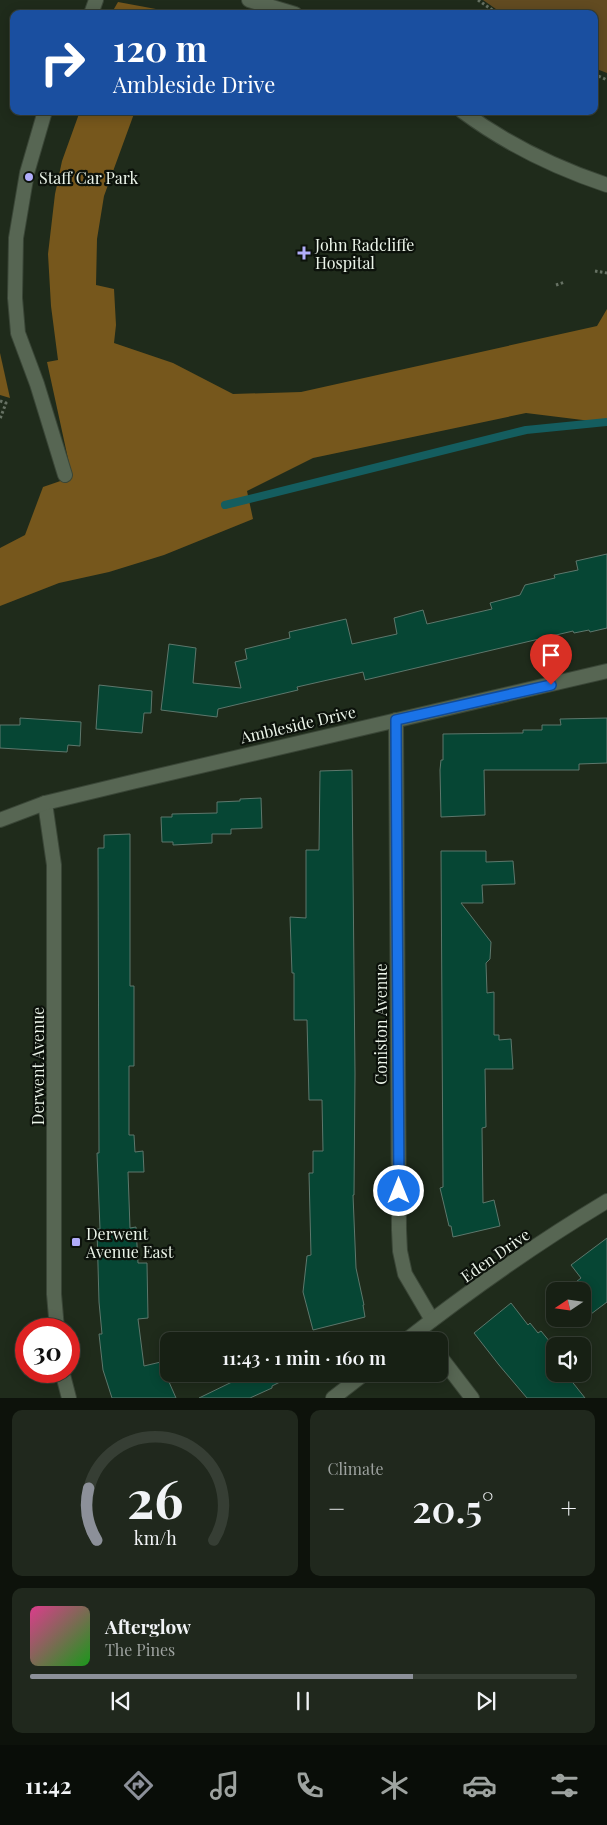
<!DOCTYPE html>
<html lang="en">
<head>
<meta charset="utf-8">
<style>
  :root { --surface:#172014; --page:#20281d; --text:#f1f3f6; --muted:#9ea3a0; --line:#363e34; --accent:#8c9099 }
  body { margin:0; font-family:"Playfair Display",serif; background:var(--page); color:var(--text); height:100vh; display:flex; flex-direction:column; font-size:19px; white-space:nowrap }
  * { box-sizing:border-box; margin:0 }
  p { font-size:16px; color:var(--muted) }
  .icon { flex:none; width:28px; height:28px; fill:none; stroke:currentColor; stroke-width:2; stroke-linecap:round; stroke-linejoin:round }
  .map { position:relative; height:1398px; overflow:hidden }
  .drawer { display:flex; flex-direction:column; gap:12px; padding:12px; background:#0d120b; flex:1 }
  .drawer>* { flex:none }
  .top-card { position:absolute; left:10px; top:10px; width:588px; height:105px; border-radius:10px; box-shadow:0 2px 12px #0003,0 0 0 1px var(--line); background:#1a4fa0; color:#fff; overflow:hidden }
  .needle { width:32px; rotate:257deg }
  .buttons { position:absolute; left:546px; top:1282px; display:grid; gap:10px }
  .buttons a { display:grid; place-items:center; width:45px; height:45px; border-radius:10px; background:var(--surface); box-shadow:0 2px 12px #0003,0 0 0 1px var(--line); font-size:25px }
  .speed { position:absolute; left:15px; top:1318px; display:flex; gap:10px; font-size:25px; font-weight:700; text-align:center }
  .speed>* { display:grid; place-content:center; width:65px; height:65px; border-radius:50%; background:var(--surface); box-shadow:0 2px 12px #0003,0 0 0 1px var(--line); line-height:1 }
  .speed .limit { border:8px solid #d22; background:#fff; color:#111 }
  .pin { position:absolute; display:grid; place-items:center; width:42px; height:42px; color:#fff; margin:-51px -21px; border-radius:50% 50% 50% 0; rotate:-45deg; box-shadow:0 0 5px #0007 }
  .pin .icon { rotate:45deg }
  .me { position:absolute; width:55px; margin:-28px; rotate:0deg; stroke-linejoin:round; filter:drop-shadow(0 0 4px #0008) }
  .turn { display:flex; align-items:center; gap:18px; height:105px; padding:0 20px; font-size:22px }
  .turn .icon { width:65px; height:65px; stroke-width:2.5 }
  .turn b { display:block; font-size:35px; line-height:42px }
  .big { font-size:38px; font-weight:600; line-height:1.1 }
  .drawer .card { flex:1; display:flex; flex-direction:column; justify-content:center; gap:8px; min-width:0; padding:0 18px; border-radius:10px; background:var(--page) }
  .drawer .dial { align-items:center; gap:0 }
  .dial svg { height:130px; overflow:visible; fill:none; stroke:var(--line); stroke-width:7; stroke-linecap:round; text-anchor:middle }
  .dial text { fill:var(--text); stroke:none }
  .song { display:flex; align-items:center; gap:15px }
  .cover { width:60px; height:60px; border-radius:8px; background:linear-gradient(135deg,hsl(330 70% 55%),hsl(120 70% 35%)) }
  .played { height:5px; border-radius:2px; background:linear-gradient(90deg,var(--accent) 70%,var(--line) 70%) }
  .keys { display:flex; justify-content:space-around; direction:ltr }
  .heat { display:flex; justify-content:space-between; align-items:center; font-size:28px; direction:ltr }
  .drawer .tiles { flex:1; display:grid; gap:12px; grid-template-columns:1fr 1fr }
  .card:last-child { grid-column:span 2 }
  .trip { position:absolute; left:160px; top:1332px; width:288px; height:50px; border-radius:10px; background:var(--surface); box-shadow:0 2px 12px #0003,0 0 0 1px var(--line); font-weight:600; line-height:50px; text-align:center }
  .tab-bar { display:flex; height:80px; justify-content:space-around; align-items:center; background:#090d08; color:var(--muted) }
  .tab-bar .icon { width:35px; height:35px }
  .tab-bar .on { color:var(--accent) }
  .tab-bar b { font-size:22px; color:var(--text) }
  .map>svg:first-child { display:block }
  .green { fill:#624b21 }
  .forest { fill:#76571c }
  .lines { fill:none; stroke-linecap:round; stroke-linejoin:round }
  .stream { stroke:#145d5f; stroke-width:8 }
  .building { fill:#064634; stroke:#5d776c }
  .service-casing { stroke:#3a4637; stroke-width:16 }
  .minor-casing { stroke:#3a4637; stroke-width:16 }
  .path { stroke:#677264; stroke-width:3; stroke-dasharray:2.5 2.5; stroke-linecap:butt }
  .service { stroke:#576653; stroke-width:14 }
  .minor { stroke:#576653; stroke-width:14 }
  .route-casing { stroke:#114b97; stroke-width:12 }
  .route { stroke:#1a73e8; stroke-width:9 }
  .poi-dot { fill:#b1adfa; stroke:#0c120b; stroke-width:2 }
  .labels { text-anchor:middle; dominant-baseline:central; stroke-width:4.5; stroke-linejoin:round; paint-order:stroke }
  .poi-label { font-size:16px; fill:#ecf5ea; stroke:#0c120b; text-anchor:start }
  .street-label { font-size:16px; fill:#ecf5ea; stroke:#0c120b }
</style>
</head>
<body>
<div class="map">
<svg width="607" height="1398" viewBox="0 0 607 1398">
  <rect width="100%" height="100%" fill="#1f2b1b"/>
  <!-- green -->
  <path class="green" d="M483 0H607V73L594 68V14H503Z"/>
  <!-- forest -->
  <g class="forest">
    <path d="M118 2 183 14H111Z"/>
    <path d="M80 111H135L104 196 97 239 96 285 114 289 116 325 114 343 173 363 233 394 301 392 597 326 607 309V423L526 413 313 458 247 491 253 519 164 555 109 572 59 583 0 606V548L25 535 43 487 72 477 47 362 58 360 51 306 48 254 55 194 62 161Z"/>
    <path d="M0 353 10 398 0 395Z"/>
  </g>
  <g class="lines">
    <!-- stream -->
    <path class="stream" d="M225 505 526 430 607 422"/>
  </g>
  <!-- building -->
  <g class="building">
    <path d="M607 554V628L590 632 589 630 574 633 573 631 365 680 363 672 297 687 298 690 218 709 217 717 161 710 169 644 196 648 193 683 241 688 235 662 247 659 245 649 290 638 289 632 346 619 352 644 397 634 394 618 423 610 427 624 492 609 490 603 520 595 525 585 555 578 554 575 578 570 576 561Z"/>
    <path d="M99 685 152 691 151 713H144L142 733 96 729Z"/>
    <path d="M20 718 81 722 80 746 68 745 67 752 0 748V725H20Z"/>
    <path d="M607 718V763L579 764V770H484L485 815 441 817 440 770 441 760H443V734L523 733V730H542V725H561L560 719Z"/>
    <path d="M352 770 355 1074 354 1195H353L356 1268 364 1305H363L365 1317 313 1330 303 1292 307 1256 311 1255 309 1173H313V1151H323L322 1100H309L307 1020H294V973H292L290 917 306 918V850H319L320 771Z"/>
    <path d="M261 798 262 828 231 829V834H212V843L173 845V842H162L161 817H172V814L217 813V802L240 801V799Z"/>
    <path d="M130 834V986H134V1066H129V1135H134L135 1152 143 1151 144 1172H128L130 1228 136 1227 138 1263H147L148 1318 138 1319 144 1366 169 1360V1382L176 1398H112L103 1370 99 1334H102L99 1302 97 1229H100L97 1153H99L98 848H104V835Z"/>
    <path d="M441 851H486V862L513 861 515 884 482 885 483 903H461L491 942 490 959 486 963 487 993 494 992V1035H499V1040L511 1039 513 1069H485L486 1127 482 1128 483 1203 494 1200 500 1226 453 1237 451 1226H449L440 1188 443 1187Z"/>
    <path d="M607 1238V1302L587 1317 582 1310V1291H568L567 1289 581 1278 571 1265Z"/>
    <path d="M511 1303 528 1325 530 1323 538 1333 541 1331 555 1348V1353L552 1355 555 1360V1374H566L585 1398H527L499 1365 474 1333Z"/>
    <path d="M231 1374H296L272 1386V1388L250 1398H199L234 1381Z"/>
  </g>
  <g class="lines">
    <!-- service casing -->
    <g class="service-casing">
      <g id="service">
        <path d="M91 14 96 0"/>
        <path d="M45 111 27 173 16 238 15 298 18 333 37 384 65 475"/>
      </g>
    </g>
    <!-- minor casing -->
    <g class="minor-casing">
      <g id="minor">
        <path d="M249 0 295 14"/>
        <path d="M462 111C505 143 556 168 607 185"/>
        <path d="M396 720 399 1230 400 1251 405 1274 432 1320"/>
        <path d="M45 803 54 865V1294L57 1329"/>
        <path d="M0 820 45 803 132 782 607 671"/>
        <path d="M405 1341C469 1291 537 1243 607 1201"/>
        <path d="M439 1355 472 1398"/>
        <path d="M62 1371 69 1398"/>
        <path d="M333 1398 364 1374"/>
      </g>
    </g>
    <!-- path -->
    <g class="path">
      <path d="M478 0 498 14"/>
      <path d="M594 74 607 80"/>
      <path d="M595 271 607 273"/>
      <path d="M556 285 565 282"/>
      <path d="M0 401 6 403 0 419"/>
    </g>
    <!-- service -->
    <use href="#service" class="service"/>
    <!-- minor -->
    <use href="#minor" class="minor"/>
  </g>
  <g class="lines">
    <!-- route casing -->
    <g class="route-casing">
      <path id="route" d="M399 1191 396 720 551 685"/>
    </g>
    <!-- route -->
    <use href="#route" class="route"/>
  </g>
  <!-- markers -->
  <g class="poi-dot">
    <circle cx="29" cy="177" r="5"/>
    <path d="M301.5 245.5h5v5h5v5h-5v5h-5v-5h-5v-5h5z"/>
    <rect x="71" y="1237" width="10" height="10" rx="2.5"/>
  </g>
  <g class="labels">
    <!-- poi labels -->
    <g class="poi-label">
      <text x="39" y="177">Staff Car Park</text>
      <text x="315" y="244">John Radcliffe<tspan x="315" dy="18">Hospital</tspan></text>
      <text x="86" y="1233">Derwent<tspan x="86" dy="18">Avenue East</tspan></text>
    </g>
    <!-- street labels -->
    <g class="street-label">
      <text transform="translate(298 724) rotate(-13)">Ambleside Drive</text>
      <text transform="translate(380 1024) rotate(-90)">Coniston Avenue</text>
      <text transform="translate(37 1066) rotate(-90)">Derwent Avenue</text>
      <text transform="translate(495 1255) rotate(-35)">Eden Drive</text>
    </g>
  </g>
</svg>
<div class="buttons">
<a><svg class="needle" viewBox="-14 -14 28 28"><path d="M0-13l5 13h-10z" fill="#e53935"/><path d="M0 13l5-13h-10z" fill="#9ea3a0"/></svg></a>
<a><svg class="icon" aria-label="sound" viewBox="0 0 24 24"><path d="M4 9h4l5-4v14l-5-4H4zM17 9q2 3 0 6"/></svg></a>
</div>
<div class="speed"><div class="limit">30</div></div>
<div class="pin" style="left:551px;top:685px;background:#d93025"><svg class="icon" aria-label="arrive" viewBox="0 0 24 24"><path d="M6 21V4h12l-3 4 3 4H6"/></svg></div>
<svg class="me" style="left:399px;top:1191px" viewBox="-20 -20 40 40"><circle r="17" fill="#1a73e8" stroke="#fff" stroke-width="3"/><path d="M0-11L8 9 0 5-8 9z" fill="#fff"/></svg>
<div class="trip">11:43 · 1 min · 160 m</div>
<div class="top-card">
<div class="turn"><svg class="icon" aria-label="right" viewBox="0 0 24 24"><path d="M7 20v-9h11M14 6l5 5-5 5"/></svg><div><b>120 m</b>Ambleside Drive</div></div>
</div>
</div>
<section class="drawer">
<div class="tiles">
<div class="card dial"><svg viewBox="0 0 100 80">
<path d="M14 69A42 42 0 1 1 86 69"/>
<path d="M14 69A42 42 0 0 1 9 37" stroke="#8c9099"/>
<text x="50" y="56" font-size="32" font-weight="700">26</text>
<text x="50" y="72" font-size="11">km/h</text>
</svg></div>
<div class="card"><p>Climate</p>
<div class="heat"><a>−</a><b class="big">20.5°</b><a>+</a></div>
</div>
<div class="card">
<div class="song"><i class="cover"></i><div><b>Afterglow</b><p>The Pines</p></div></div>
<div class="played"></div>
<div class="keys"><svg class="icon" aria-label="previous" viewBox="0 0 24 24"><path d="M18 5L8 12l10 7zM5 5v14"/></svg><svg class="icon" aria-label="pause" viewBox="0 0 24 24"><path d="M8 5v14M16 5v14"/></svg><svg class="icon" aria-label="next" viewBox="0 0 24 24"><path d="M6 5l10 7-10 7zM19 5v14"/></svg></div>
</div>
</div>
</section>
<nav class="tab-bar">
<b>11:42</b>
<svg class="icon on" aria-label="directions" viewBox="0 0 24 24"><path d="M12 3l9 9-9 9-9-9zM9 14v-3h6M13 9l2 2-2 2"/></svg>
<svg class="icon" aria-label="music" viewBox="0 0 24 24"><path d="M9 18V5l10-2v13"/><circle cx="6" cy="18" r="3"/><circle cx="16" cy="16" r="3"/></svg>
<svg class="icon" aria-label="phone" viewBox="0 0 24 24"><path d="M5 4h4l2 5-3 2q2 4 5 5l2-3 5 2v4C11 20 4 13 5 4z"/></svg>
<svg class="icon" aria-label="climate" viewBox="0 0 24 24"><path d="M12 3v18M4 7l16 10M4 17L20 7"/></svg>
<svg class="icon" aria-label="car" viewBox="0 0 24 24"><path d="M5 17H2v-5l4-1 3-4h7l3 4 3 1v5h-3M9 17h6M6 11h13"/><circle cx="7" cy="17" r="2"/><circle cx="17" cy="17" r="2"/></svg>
<svg class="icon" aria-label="filters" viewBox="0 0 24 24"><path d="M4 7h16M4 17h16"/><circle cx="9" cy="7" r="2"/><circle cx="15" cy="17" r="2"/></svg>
</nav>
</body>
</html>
